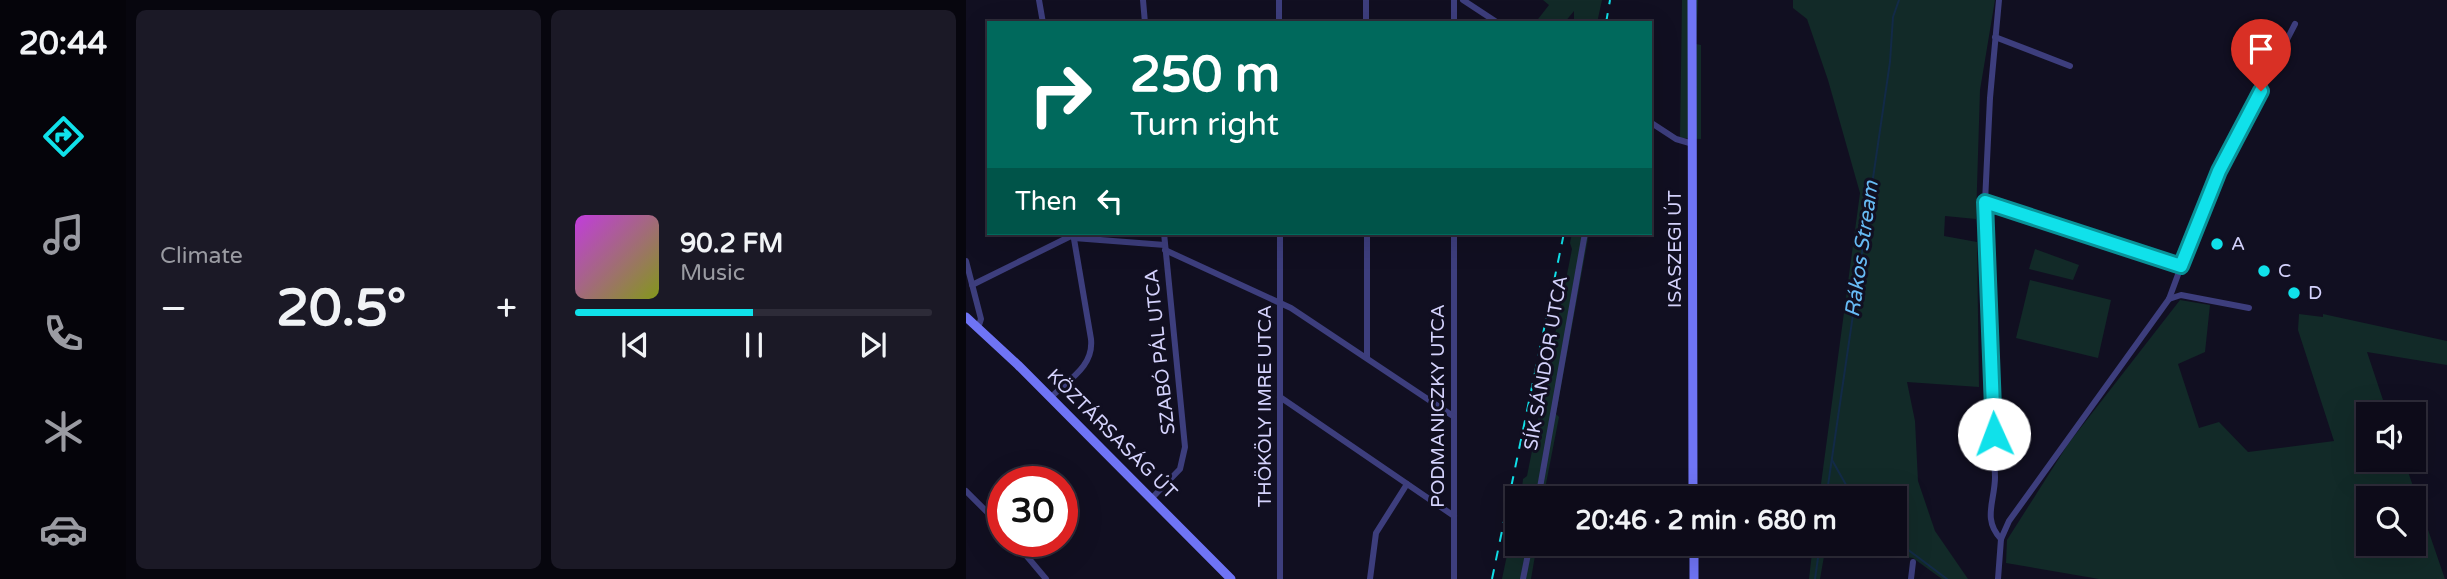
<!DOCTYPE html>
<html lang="en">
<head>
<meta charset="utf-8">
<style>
  :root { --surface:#0d0b19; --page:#1b1926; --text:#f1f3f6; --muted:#9a9ba2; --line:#2d2b38; --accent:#10e1ea }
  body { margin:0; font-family:"Varela Round",sans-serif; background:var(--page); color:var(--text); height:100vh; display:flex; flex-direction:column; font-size:26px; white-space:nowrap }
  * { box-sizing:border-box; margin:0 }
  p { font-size:23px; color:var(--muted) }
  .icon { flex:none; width:38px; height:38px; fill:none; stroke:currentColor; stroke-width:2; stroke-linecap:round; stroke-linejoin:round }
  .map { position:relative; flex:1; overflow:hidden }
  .details { display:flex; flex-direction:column; gap:10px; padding:10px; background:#07060e; width:840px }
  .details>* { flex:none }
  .hud { position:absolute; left:21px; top:21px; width:665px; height:214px; border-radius:0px; box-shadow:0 7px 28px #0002,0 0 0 2px var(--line); background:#00695c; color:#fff; overflow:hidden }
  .controls { position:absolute; left:1390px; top:402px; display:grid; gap:14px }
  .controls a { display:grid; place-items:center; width:70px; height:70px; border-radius:0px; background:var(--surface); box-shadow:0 7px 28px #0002,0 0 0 2px var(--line); font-size:35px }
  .speed { position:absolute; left:21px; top:466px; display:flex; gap:14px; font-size:35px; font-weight:700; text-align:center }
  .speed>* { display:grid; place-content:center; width:91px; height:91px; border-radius:50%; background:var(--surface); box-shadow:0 7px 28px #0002,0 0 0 2px var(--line); line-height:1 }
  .speed .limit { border:10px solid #d22; background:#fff; color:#111 }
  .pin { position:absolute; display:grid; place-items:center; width:60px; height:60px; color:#fff; margin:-72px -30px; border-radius:50% 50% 50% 0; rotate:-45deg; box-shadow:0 0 7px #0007 }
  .pin .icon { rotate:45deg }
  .me { position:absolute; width:77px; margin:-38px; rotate:358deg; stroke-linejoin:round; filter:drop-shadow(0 0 5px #0008) }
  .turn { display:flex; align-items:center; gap:24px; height:147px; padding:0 28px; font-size:32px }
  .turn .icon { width:91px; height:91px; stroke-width:2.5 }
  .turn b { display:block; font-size:49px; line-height:60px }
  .then { display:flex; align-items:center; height:66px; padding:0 28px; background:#0003; gap:14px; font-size:26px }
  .big { font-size:52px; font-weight:700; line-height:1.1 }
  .details .tile { flex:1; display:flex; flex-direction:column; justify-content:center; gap:10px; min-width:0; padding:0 24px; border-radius:10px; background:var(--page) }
  .song { display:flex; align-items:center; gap:21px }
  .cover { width:84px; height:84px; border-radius:10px; background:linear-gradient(135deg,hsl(290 70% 55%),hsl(70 70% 35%)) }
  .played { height:7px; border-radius:4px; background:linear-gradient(90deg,var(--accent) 50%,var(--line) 50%) }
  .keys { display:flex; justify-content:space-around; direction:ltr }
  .heat { display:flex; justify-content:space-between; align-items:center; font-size:38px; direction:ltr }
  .details .tiles { flex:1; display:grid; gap:10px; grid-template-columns:repeat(2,1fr) }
  .trip { position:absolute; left:539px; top:486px; width:402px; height:70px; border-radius:0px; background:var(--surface); box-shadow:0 7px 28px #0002,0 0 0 2px var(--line); font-weight:700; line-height:70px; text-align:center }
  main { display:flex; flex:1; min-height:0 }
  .menu { display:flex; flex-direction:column; width:126px; justify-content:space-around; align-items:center; background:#05040a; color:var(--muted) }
  .menu .icon { width:49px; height:49px }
  .menu .on { color:var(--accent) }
  .menu b { font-size:32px; color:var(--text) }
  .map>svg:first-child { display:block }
  .green { fill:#122a28; fill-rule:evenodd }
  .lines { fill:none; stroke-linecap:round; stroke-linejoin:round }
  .stream { stroke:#122a47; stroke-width:2 }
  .street { stroke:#3d3e7d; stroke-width:6 }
  .secondary { stroke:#6f74f5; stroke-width:9 }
  .rail { stroke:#10e1ea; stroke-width:2; stroke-dasharray:10 9; stroke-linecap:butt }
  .route-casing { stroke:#0a9298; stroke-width:18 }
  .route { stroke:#10e1ea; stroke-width:12 }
  .poi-dot { fill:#10e1ea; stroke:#110f21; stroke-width:2.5 }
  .labels { text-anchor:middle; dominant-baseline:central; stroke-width:6; stroke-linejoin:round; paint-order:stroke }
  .poi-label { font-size:19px; fill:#d4d2fc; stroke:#110f21; text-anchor:start }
  .street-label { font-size:19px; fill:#d4d2fc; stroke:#110f21 }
  .water-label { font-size:21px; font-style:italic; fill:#67bbf5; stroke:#110f21 }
</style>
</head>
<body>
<main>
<nav class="menu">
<b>20:44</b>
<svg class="icon on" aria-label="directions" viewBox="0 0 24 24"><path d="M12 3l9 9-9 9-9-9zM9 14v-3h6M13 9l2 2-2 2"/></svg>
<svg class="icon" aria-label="music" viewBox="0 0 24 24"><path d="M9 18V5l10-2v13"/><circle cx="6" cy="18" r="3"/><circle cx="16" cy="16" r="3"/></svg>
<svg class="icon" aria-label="phone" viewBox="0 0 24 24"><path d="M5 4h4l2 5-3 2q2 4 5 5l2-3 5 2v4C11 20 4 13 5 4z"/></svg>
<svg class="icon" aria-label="climate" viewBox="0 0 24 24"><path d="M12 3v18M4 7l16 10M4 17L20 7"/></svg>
<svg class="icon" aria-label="car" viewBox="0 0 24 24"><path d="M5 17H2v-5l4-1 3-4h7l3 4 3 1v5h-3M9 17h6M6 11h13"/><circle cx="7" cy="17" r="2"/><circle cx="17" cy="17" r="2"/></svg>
</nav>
<section class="details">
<div class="tiles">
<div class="tile"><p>Climate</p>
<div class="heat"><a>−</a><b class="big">20.5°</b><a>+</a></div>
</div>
<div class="tile">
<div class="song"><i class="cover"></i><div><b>90.2 FM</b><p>Music</p></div></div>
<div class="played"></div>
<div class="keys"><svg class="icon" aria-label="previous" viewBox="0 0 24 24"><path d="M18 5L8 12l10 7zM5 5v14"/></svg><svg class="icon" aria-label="pause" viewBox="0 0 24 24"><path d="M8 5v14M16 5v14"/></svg><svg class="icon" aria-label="next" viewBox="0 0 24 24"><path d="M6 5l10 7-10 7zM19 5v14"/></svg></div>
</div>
</div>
</section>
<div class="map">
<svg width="1481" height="579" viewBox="0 0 1481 579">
  <rect width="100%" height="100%" fill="#110f21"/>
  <!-- green -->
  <g class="green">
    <path d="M577 0H636L631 23H608V11L598 23H569L583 5Z"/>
    <path d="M716 0H732L730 44 735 45V139L714 138Z"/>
    <path d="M827 0H1029L1014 90 1010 219 979 216 978 236 1011 242 1013 387 941 382 949 421 952 481 969 531 1002 579H976L947 558 860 545 854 579H843L847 544H929V499H853L894 193 862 80 841 19 827 8Z"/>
    <path d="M606 233H623L590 414 593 417 577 499H555L557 479 561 476 606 249 604 243Z"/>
    <path d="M1069 249 1113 265 1107 280 1063 269Z"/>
    <path d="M1064 280 1145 300 1132 358 1050 338Z"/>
    <path d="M1214 300 1244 305 1239 352 1212 364 1233 428 1253 422 1282 452 1368 441 1332 330 1333 314 1357 317V314L1481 341V365L1401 352 1422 415H1402V460H1438L1479 579H1133L1040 563 1041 540 1102 444ZM1402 499H1447V544H1402Z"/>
    <path d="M551 507V544H571L565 579H536Z"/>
  </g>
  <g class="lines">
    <!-- stream -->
    <g class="stream">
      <path d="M866 460 888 499"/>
      <path d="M860 499 924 62 927 17 933 0"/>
      <path d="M929 540 981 579"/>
      <path d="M849 579 854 544"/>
    </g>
    <!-- street -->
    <g class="street">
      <path d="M73 0 77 23"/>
      <path d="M177 0 179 23"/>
      <path d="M313 0V23"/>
      <path d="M400 0V23"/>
      <path d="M497 0 532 23"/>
      <path d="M1033 0 1024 98 1019 202 1029 477C1029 501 1016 519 1035 539"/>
      <path d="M488 23V0"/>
      <path d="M1029 37 1104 66"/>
      <path d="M684 122 710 139 727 144"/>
      <path d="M1019 202 1215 266"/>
      <path d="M401 233V357"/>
      <path d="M488 233V579"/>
      <path d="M108 238 199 245"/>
      <path d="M199 250 325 308 487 416"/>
      <path d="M0 261 15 319 12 328"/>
      <path d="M6 285 107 235"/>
      <path d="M1203 299 1215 295 1283 308"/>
      <path d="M314 397 488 516"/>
      <path d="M84 398C102 380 128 367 125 339L107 233"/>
      <path d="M0 491 37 528"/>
      <path d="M186 498 214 469 219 447 198 233"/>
      <path d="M572 499 619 233"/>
      <path d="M48 541 80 579"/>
      <path d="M314 579V233"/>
      <path d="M404 579 410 533 441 484"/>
      <path d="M557 579 564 544"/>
      <path d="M945 579 947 562"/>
      <path d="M1032 579 1035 539 1043 521 1203 299 1234 215 1253 171 1329 24"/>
    </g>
    <!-- secondary -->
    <g class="secondary">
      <path d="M726 0 727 499"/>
      <path d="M0 317 52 365 265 579"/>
      <path d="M728 544V579"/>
    </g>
    <!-- rail -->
    <g class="rail">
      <path d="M640 23 644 0"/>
      <path d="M526 579 598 233"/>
    </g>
  </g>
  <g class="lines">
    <!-- route casing -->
    <g class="route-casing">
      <path id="route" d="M1028 434 1019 202 1215 266 1253 171 1295 91"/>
    </g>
    <!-- route -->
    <use href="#route" class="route"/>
  </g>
  <!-- markers -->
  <g class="poi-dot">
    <circle cx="1251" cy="244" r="7"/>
    <circle cx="1298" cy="271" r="7"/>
    <circle cx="1328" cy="293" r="7"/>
  </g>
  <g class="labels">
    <!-- poi labels -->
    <g class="poi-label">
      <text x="1265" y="244">A</text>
      <text x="1312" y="271">C</text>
      <text x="1342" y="293">D</text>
    </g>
    <!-- street labels -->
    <g class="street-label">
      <text transform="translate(709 249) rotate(-90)">ISASZEGI ÚT</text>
      <text transform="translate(194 352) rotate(-96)">SZABÓ PÁL UTCA</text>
      <text transform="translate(580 363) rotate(-80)">SÍK SÁNDOR UTCA</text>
      <text transform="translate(299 406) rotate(-90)">THÖKÖLY IMRE UTCA</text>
      <text transform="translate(472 406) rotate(-90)">PODMANICZKY UTCA</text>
      <text transform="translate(146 434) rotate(45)">KÖZTÁRSASÁG ÚT</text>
    </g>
    <!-- water labels -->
    <g class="water-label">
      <text transform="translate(896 249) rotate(-82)">Rákos Stream</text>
    </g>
  </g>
</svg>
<div class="controls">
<a><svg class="icon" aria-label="sound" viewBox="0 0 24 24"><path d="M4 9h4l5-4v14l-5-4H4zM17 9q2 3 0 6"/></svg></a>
<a><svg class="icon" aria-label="search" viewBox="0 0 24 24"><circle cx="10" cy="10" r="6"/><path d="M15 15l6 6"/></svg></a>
</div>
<div class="speed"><div class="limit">30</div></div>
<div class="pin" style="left:1295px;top:91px;background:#d93025"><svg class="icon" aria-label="arrive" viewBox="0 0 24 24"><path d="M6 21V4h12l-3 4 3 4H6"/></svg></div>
<svg class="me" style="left:1028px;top:434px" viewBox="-20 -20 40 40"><circle r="19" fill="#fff"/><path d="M0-13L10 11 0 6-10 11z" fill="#10e1ea"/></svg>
<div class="trip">20:46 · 2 min · 680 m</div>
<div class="hud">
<div class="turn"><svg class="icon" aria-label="right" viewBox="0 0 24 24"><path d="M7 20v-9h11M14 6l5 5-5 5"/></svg><div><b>250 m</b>Turn right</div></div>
<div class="then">Then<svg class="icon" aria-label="left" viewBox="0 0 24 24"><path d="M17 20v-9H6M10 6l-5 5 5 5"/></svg></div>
</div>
</div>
</main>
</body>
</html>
